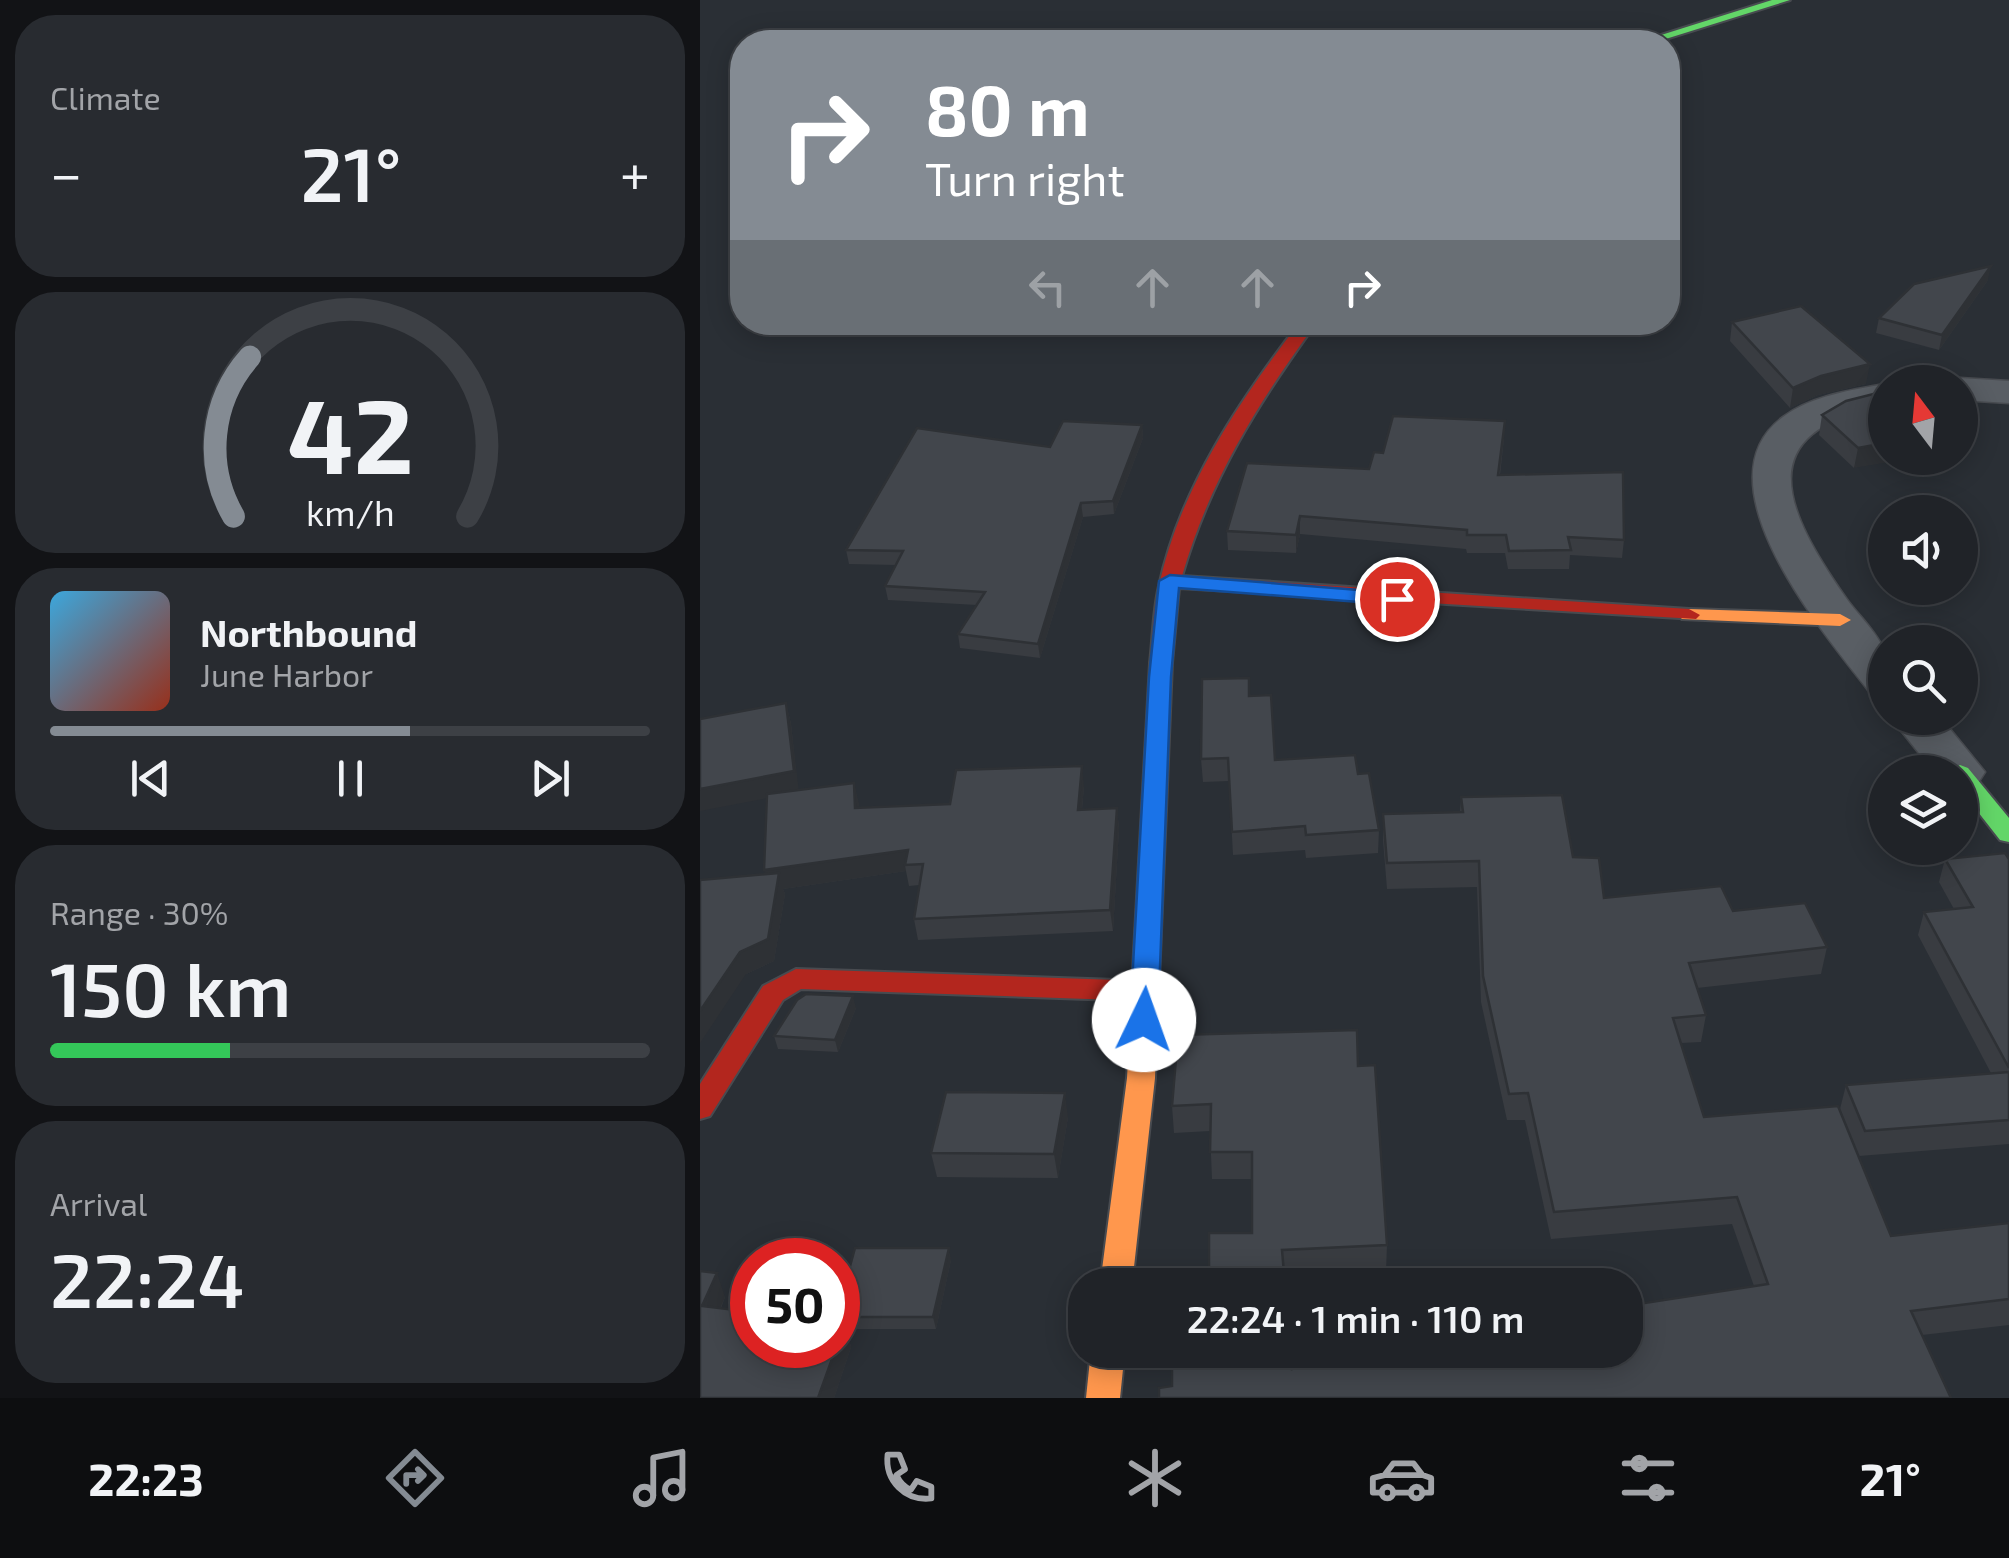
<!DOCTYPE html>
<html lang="en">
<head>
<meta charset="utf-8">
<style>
  :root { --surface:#202328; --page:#282b30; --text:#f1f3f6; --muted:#a2a4a8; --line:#3d4045; --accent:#848b93 }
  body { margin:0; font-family:"Exo 2",sans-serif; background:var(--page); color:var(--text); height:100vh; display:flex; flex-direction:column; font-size:38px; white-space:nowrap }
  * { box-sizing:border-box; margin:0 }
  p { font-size:32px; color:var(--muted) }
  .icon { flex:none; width:55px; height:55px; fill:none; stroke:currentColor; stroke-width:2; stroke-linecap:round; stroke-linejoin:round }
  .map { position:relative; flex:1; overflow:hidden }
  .side { display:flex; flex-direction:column; gap:15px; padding:15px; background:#121316; width:700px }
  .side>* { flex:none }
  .hud { position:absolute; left:30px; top:30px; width:950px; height:305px; border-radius:40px; box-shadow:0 5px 25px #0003,0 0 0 2px var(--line); background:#848b93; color:#fff; overflow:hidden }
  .needle { width:65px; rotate:344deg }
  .controls { position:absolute; left:1168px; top:365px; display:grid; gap:20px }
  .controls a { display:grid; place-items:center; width:110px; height:110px; border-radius:50%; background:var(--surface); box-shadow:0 5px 25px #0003,0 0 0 2px var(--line); font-size:50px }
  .speed { position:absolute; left:30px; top:1238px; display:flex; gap:20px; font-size:50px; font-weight:700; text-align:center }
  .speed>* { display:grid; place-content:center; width:130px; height:130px; border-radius:50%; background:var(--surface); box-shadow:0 5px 25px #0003,0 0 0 2px var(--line); line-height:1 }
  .speed .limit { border:15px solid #d22; background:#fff; color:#111 }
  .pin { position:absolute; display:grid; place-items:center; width:85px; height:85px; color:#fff; margin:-42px; border:5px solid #fff; border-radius:50%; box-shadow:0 2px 10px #0007 }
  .me { position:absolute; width:110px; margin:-55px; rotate:3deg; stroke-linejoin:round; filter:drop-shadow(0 0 8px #0008) }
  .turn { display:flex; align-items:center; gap:35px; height:210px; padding:0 30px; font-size:45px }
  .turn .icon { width:130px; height:130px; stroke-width:2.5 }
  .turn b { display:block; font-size:70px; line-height:85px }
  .lanes { display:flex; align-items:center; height:95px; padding:0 30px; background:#0003; justify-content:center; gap:50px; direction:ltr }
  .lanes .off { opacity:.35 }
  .big { font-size:75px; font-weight:600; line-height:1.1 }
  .side .widget { flex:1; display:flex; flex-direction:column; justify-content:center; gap:15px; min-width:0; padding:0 35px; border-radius:40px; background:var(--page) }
  .side .dial { align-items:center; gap:0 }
  .dial svg { height:260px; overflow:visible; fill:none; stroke:var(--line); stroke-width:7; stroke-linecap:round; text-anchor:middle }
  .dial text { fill:var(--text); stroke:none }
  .song { display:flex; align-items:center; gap:30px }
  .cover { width:120px; height:120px; border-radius:15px; background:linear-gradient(135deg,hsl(200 70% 55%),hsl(10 70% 35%)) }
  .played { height:10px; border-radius:5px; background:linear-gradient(90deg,var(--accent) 60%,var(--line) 60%) }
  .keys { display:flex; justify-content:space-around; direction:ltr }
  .heat { display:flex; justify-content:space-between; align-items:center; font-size:55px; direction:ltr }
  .charge { height:15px; border-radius:8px; background:linear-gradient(90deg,#34c759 30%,var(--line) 0) }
  .trip { position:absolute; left:368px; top:1268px; width:575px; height:100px; border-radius:40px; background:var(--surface); box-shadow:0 5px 25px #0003,0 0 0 2px var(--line); font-weight:600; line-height:100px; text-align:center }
  .menu { display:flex; height:160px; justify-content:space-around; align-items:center; background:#0d0e10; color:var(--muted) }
  .menu .icon { width:70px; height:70px }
  .menu .on { color:var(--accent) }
  .menu b { font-size:45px; color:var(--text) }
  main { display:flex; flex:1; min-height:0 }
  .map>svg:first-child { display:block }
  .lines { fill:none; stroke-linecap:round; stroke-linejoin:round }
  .street-casing { stroke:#484b50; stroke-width:3 }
  .fast-casing { stroke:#484b50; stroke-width:4 }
  .slow-casing { stroke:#484b50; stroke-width:4 }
  .jam-casing { stroke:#484b50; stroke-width:4 }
  .street { fill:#595e64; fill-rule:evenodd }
  .fast { fill:#63d668; fill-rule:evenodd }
  .slow { fill:#ff974d; fill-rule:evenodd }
  .jam { fill:#b3261e; fill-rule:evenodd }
  .wall { fill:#393c41 }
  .shaded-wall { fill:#2e3135 }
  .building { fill:#42464c; stroke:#2e3135; stroke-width:2.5 }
  .route { fill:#1a73e8; stroke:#114b97; stroke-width:2.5 }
</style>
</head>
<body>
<main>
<section class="side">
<div class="widget"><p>Climate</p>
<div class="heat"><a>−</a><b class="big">21°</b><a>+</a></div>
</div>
<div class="widget dial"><svg viewBox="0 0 100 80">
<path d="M14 69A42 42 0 1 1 86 69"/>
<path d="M14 69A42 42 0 0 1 19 20" stroke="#848b93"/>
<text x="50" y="56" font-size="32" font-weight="700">42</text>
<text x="50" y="72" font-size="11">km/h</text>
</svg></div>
<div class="widget">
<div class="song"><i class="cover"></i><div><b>Northbound</b><p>June Harbor</p></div></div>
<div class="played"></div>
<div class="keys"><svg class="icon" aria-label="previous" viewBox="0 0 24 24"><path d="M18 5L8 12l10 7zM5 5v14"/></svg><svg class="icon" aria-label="pause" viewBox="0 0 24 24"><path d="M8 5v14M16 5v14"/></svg><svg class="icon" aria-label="next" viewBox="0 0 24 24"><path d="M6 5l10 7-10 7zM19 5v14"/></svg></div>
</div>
<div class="widget"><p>Range · 30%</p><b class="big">150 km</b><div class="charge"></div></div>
<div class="widget"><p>Arrival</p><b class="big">22:24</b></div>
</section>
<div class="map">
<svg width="1309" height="1398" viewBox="0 0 1309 1398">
  <rect width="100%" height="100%" fill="#2a2f35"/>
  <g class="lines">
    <!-- street casing -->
    <g class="street-casing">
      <g id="street">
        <path d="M1260 378 1309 381V403L1260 400V382H1246Z"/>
        <path d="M1185 384V406C1047 431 1085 511 1146 598 1157 614 1175 630 1183 648 1189 659 1185 681 1185 694L1168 690C1123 632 995 482 1083 417 1111 396 1151 390 1185 384Z"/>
        <path d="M1191 718H1241L1285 772 1278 783 1260 788V772H1234Z"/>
      </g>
    </g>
    <!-- fast casing -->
    <g class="fast-casing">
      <g id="fast">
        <path d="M1072 0H1090L956 42H939Z"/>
        <path d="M1260 765 1268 768 1309 818V842L1300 840 1260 789V772H1248Z"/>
      </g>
    </g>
    <!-- slow casing -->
    <g class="slow-casing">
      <g id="slow">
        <path d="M989 609 1140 614 1151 620 1140 626 982 619 978 615Z"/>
        <path d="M461 656 472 663 455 1078 432 1285H400L427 1078 450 663Z"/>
        <path d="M391 1350H425L420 1398H386Z"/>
      </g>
    </g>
    <!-- jam casing -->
    <g class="jam-casing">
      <g id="jam">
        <path d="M600 322H617C558 403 510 479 482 576L989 609 1000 615 996 619 479 588 472 663 469 668H453L450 663C453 637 453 611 459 586 480 488 539 401 600 322Z"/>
        <path d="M96 969 446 981 456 984 460 991 456 998 446 1001 101 989 83 1000 10 1116 0 1119V1084L63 986Z"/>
      </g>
    </g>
    <!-- street -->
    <use href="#street" class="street"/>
    <!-- fast -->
    <use href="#fast" class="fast"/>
    <!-- slow -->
    <use href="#slow" class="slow"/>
    <!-- jam -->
    <use href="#jam" class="jam"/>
  </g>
  <!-- wall -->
  <g class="wall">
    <path d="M1288 280 1239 350 1176 333 1179 318Z"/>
    <path d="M1032 322 1166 384 1118 395 1090 408 1030 341Z"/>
    <path d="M1185 391 1154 468 1119 435 1122 415Z"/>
    <path d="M442 425 443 438 414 514 383 517 340 658 260 648 258 634 277 605 188 600 185 586 196 565 149 564 146 550 350 447Z"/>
    <path d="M804 438 800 475 924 540 922 558 870 555 869 569H808L805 553H767L766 549 600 534 596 553 528 550 527 531 669 469 683 453Z"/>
    <path d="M549 696 575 760 658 774 679 830 678 853 606 858 605 850 533 855 529 781 503 782 501 759Z"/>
    <path d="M86 703 91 724 98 790 154 783 159 808 250 804 384 786 382 810 417 808 419 829 413 931 218 940 214 919 219 885 209 886 206 871 83 889 85 894 74 961 46 974 65 874Z"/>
    <path d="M761 797 873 857 904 898 1033 911 1127 947 1121 974 997 988 1006 1015 1001 1042 981 1043 1004 1117 1191 1236 1309 1223V1325L1222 1335 472 1386 592 1369 925 1350 1054 1286 1032 1224 851 1239 825 1120H807L781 1002 777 887 687 889 683 840V814L760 812Z"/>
    <path d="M1245 859H1309V1144L1159 1156 1140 1109 1146 1085 1291 1073 1218 935 1224 912 1254 909 1239 882Z"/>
    <path d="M156 1008 138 1052 78 1049 74 1036Z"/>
    <path d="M658 1066 687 1245 686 1272 584 1276 552 1233V1179H512L510 1131 474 1133 472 1106Z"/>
    <path d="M368 1117 358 1178 237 1177 231 1153Z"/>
    <path d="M251 1260 236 1329H146L151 1347 134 1398H0V1271L25 1297 21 1308 138 1345V1310Z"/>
  </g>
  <!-- shaded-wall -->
  <g class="shaded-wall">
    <path d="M1291 266 1288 280 1239 350 1242 335Z"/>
    <path d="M1170 364 1166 384 1118 395 1090 408 1093 388 1121 376Z"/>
    <path d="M442 425 443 438 414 514 413 501Z"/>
    <path d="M1185 443V458H1214L1154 468 1158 448Z"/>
    <path d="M381 503 383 517 340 658 338 644Z"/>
    <path d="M600 516V534L596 553V535Z"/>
    <path d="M86 703 91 724 99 792 0 811V789Z"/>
    <path d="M382 766 384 786 380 830 378 810Z"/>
    <path d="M154 783 159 803V829L155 808Z"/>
    <path d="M417 808 419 829 413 931 410 910Z"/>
    <path d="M208 850 205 865 206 871 83 889 85 894 74 961 46 974 0 1043V1011L69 891 64 870Z"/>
    <path d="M153 996 156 1008 138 1052 135 1040Z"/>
    <path d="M365 1093 368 1117 358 1178 354 1154Z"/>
    <path d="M249 1248 251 1260 236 1329 233 1317Z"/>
    <path d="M17 1273 25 1297 11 1330 2 1306Z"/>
    <path d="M144 1323 151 1347 134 1398H118Z"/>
  </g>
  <!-- building -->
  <g class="building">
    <path d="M1291 266 1242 335 1179 318 1214 284Z"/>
    <path d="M1101 306 1170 364 1121 376 1093 388 1032 322Z"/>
    <path d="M1185 391V443L1158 448 1122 415 1146 401Z"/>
    <path d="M693 416 805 421 798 475 923 472 924 540 868 537 871 550 809 551 806 535H767V530L600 516 596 535 527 531 547 463 669 469 674 452 683 453Z"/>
    <path d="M363 421 442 425 413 501 381 503 338 644 258 634 285 592 185 586 203 551 146 550 217 428 350 447Z"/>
    <path d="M549 678V696L571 695 575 760 655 755 658 774 669 773 679 830 606 835 605 826 532 832 528 758 501 759 502 679Z"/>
    <path d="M86 703 94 771 0 789V719Z"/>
    <path d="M382 766 378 810 417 808 410 910 214 919 223 864 205 865 208 850 64 870 67 794 154 783 155 808 250 804 256 770Z"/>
    <path d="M862 795 873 857 899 858 904 898 1021 886 1033 911 1105 903 1127 947 989 963 1006 1015 973 1018 1004 1117 1138 1106 1191 1236 1309 1223V1299L1211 1311 1251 1398H459V1388L472 1386V1350H590L592 1369 687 1350H925V1306L1068 1284 1037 1197 854 1212 828 1093 809 1094 783 976 779 861 687 863 683 814 763 812 761 797Z"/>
    <path d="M1305 853 1309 859V1068L1224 912 1273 907 1245 859Z"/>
    <path d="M79 873 68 939 40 952 0 1011V880Z"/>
    <path d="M106 994 153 996 135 1040 74 1036 97 1000Z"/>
    <path d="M657 1030 658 1066 675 1065 687 1245 582 1250 585 1285H509V1233H552V1152H510L511 1104 472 1106 478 1035Z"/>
    <path d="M1309 1072V1120L1165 1131 1146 1085Z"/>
    <path d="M246 1092 365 1093 354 1154 231 1153Z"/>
    <path d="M155 1248H249L233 1317H138V1310Z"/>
    <path d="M0 1271 17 1273 2 1306 52 1312V1345H137L118 1398H0Z"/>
    <path d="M138 1322 144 1323 138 1342Z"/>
  </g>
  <!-- route -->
  <path class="route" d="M470 575 697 593 708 599 697 605 479 588 471 677 458 1020 444 1031 430 1020 449 677 459 581Z"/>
</svg>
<div class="controls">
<a><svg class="needle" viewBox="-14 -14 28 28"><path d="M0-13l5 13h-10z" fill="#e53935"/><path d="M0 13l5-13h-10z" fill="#a2a4a8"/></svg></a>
<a><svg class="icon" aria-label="sound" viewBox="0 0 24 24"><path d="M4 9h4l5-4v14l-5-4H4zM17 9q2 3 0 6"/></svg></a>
<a><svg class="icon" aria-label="search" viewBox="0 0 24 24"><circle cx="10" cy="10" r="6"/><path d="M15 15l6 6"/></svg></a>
<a><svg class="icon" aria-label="layers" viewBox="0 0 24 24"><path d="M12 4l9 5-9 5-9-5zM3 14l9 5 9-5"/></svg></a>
</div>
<div class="speed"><div class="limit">50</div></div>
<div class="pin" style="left:697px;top:599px;background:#d93025"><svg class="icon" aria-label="arrive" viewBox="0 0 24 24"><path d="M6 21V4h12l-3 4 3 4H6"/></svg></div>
<svg class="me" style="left:444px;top:1020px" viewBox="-20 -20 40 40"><circle r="19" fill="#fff"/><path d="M0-13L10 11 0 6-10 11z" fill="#1a73e8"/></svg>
<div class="trip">22:24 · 1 min · 110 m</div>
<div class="hud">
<div class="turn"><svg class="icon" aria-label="right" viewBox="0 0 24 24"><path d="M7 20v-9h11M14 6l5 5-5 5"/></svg><div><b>80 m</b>Turn right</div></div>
<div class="lanes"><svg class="icon off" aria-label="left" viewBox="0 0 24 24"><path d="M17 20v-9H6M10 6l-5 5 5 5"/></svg><svg class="icon off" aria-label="ahead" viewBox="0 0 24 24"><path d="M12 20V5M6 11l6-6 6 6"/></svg><svg class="icon off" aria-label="ahead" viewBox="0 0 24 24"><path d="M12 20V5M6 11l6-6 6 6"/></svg><svg class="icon" aria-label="right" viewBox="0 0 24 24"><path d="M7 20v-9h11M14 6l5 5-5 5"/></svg></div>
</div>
</div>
</main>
<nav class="menu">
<b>22:23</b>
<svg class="icon on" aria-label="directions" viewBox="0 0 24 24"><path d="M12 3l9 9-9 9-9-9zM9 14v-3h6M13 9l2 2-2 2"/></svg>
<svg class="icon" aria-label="music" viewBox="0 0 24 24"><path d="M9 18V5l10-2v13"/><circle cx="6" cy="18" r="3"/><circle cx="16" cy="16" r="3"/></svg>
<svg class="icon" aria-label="phone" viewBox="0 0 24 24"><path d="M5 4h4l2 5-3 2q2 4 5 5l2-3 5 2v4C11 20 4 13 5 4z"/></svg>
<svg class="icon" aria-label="climate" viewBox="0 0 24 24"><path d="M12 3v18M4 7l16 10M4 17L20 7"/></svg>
<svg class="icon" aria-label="car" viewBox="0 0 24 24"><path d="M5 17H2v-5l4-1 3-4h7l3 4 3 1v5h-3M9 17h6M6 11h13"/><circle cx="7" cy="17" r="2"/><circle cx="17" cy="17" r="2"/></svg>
<svg class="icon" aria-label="filters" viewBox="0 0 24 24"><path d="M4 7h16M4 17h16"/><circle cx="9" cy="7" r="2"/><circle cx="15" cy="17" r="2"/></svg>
<b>21°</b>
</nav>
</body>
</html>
